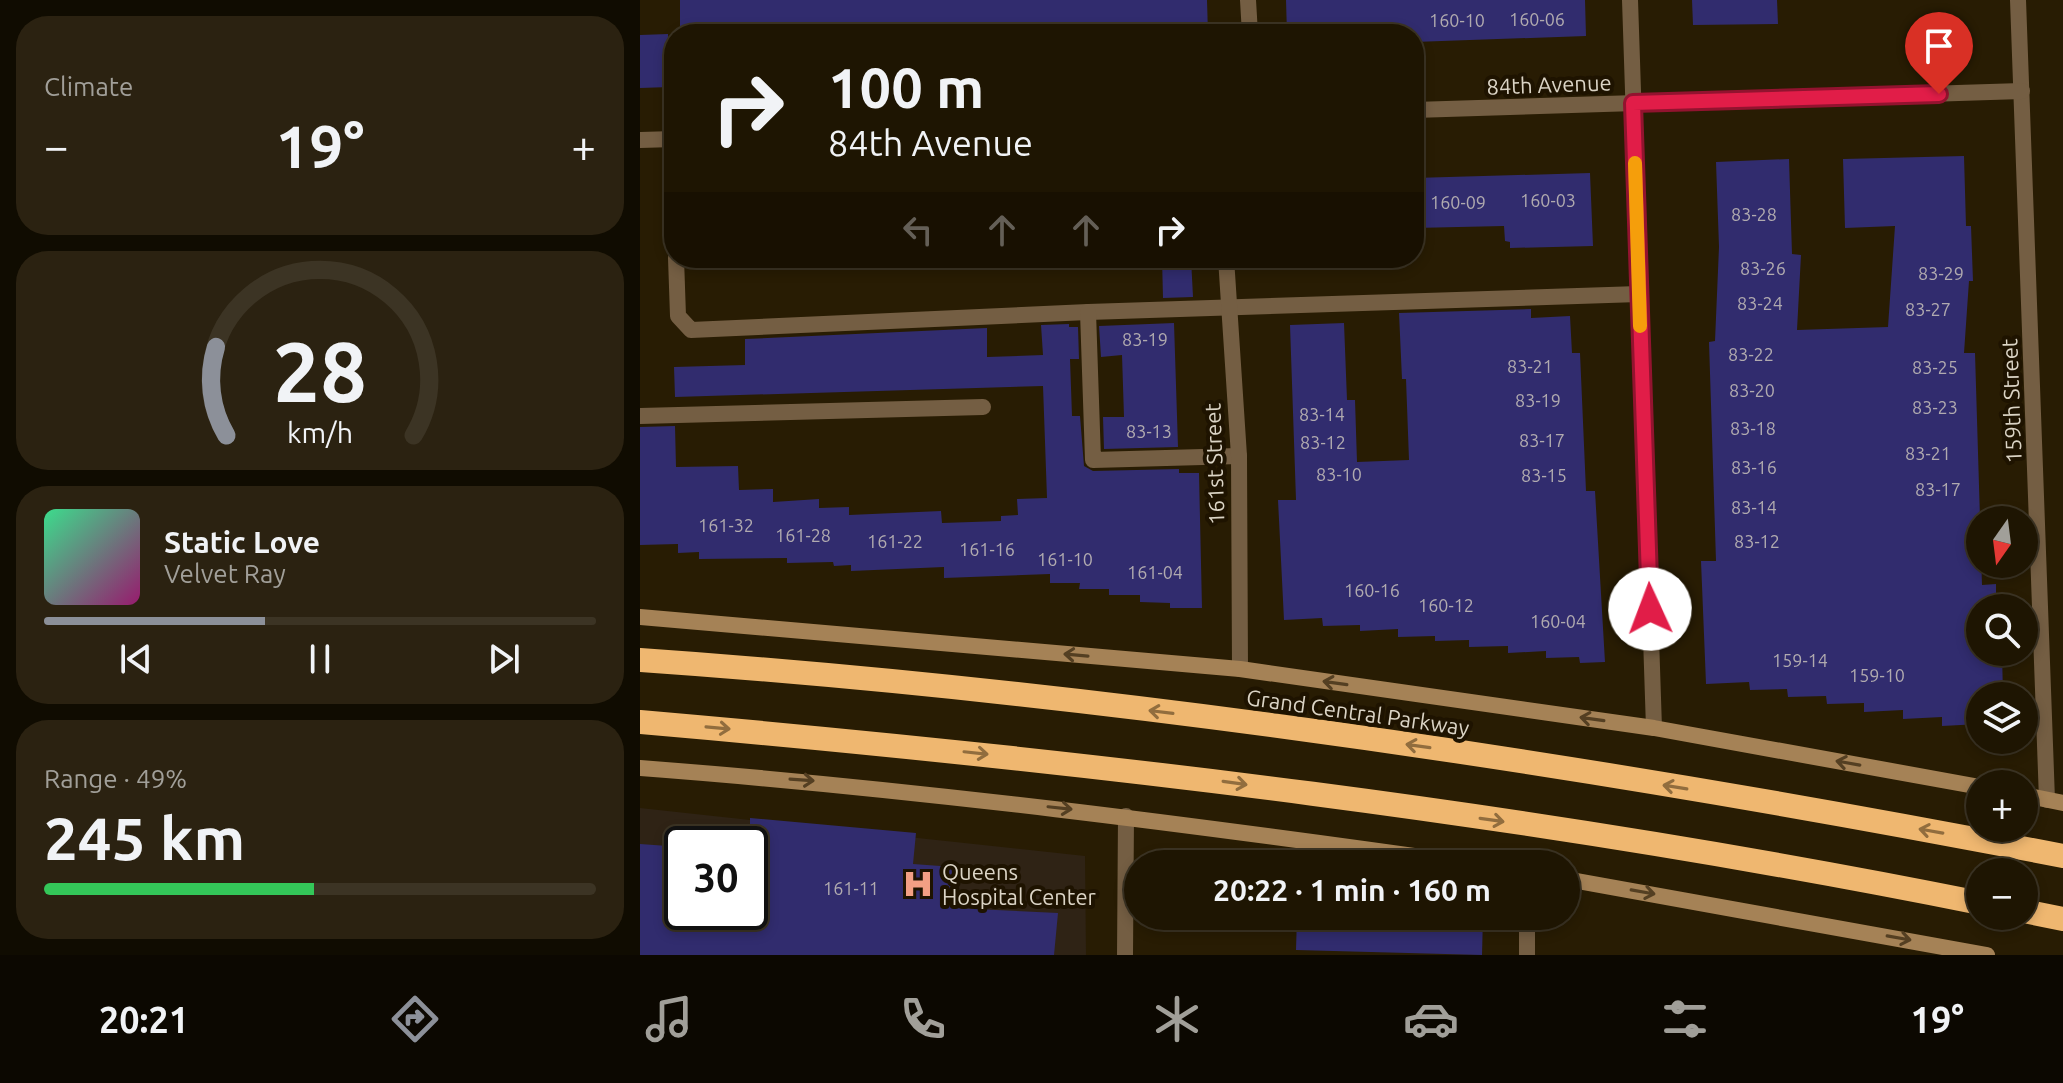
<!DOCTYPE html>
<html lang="en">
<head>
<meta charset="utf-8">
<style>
  :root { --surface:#1e1502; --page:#2b2211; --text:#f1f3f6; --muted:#a19f99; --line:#3c3424; --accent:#8c9099 }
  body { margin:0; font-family:Ubuntu,sans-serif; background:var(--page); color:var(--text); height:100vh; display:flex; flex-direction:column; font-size:30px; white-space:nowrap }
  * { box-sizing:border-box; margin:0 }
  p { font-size:26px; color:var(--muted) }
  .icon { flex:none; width:44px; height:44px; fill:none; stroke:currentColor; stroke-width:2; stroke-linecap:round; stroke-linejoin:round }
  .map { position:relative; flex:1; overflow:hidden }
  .panel { display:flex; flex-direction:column; gap:16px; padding:16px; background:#100c01; width:640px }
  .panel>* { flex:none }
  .top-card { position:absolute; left:24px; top:24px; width:760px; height:244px; border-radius:32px; box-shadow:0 4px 12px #0003,0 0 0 2px var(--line); background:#1e1502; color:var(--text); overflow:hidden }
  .needle { width:52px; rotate:194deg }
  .buttons { position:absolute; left:1326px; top:506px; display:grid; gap:16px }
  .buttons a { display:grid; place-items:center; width:72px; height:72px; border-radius:50%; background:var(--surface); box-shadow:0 4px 12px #0003,0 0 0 2px var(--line); font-size:40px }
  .speed { position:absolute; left:24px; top:826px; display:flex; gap:16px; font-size:40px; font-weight:700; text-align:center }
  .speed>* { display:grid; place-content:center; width:104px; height:104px; border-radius:50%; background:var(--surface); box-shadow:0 4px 12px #0003,0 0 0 2px var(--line); line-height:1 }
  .speed .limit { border:4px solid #111; border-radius:12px; background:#fff; color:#111 }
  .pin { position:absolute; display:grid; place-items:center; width:68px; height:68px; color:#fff; margin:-82px -34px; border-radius:50% 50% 50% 0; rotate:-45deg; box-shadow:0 0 8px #0007 }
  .pin .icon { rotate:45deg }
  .me { position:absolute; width:88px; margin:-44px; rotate:358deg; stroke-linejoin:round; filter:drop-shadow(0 0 6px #0008) }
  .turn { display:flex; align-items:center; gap:28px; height:168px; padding:0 32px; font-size:36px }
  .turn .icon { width:104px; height:104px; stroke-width:2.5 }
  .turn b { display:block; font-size:56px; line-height:68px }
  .lanes { display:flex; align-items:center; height:76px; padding:0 32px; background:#0003; justify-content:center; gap:40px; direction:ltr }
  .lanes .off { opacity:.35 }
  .big { font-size:60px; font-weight:700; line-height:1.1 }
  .panel .tile { flex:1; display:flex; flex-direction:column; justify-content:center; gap:12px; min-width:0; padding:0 28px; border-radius:32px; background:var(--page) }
  .panel .dial { align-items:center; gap:0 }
  .dial svg { height:208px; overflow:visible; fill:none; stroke:var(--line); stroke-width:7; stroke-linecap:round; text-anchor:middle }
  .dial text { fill:var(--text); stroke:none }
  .song { display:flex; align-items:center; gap:24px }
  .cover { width:96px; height:96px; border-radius:12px; background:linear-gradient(135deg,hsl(150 70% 55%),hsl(320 70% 35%)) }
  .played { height:8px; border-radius:4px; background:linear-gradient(90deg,var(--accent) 40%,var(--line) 40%) }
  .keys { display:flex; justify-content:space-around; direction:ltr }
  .heat { display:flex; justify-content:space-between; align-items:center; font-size:44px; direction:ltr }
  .charge { height:12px; border-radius:6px; background:linear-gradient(90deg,#34c759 49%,var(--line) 0) }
  .trip { position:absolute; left:484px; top:850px; width:456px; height:80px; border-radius:40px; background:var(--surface); box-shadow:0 4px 12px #0003,0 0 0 2px var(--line); font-weight:700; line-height:80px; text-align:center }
  .menu { display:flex; height:128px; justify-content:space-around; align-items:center; background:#0c0801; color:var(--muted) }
  .menu .icon { width:56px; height:56px }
  .menu .selected { color:var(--accent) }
  .menu b { font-size:36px; color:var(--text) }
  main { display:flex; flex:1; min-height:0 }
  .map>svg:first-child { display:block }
  .medical { fill:#2f2315; fill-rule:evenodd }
  .building { fill:#312c6e }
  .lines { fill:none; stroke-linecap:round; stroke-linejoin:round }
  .lane { stroke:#745e43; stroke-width:16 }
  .street { stroke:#745e43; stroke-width:16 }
  .secondary { stroke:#a58256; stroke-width:16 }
  .highway { stroke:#efb770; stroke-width:24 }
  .oneway { stroke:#543f22 }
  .oneway2 { stroke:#916d3e }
  .route-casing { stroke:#92132f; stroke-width:20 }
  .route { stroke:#e11d48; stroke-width:14 }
  .slow { stroke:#f59e0b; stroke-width:14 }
  .labels { text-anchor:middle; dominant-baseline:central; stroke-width:8; stroke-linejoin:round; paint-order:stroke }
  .number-label { font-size:18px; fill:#b0aaaf }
  .street-label { font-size:22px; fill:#dbd4c5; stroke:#1e1300 }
  .poi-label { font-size:22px; fill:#dbd4c5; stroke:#1e1300; text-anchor:start }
</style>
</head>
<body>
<main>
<section class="panel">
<div class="tile"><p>Climate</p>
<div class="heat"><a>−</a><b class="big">19°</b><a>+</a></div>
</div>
<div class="tile dial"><svg viewBox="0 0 100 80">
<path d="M14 69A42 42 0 1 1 86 69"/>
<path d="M14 69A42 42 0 0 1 10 35" stroke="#8c9099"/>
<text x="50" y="56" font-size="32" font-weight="700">28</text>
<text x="50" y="72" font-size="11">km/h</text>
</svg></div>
<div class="tile">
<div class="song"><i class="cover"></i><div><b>Static Love</b><p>Velvet Ray</p></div></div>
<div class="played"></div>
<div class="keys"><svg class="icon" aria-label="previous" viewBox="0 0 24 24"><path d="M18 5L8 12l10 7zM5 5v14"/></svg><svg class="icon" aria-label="pause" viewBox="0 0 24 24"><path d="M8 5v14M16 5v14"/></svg><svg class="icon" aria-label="next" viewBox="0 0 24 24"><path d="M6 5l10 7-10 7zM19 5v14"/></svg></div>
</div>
<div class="tile"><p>Range · 49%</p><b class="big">245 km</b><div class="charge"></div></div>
</section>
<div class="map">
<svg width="1423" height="955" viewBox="0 0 1423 955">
  <rect width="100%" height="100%" fill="#281c03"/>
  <!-- medical -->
  <path class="medical" d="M0 808 445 856 446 955H0ZM42 844H110V912H42Z"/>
  <!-- building -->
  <g class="building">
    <path d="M40 0H567L568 34H40Z"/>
    <path d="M646 0H945L946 36 774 42V34H647Z"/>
    <path d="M1052 0H1137L1138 24 1053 25Z"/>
    <path d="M28 34 30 87 0 88V35Z"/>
    <path d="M1324 156 1326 226H1331L1333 281H1329L1324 353H1335L1342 585 1356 584V608H1340V652H1362L1363 696H1340V724L1302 726V717L1263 719V710L1224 712V703L1187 704 1186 696 1148 697 1147 689 1110 690 1109 682 1066 684 1061 561H1076L1069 342 1075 341 1079 247 1076 162 1149 159 1152 254 1161 255 1157 330 1248 327 1255 226 1205 228 1203 159Z"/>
    <path d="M950 173 953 246 870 248V242L865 241 864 226 774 228V178Z"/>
    <path d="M522 258H551L553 297 523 298Z"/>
    <path d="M891 309V318L930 316 932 353H940L946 491H955L965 662 940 663 939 657 906 658V651L868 653V646L829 647V640L795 641V636L758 637V629L720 631V625L683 626 682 618 644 620 638 500H656L650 325 704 323 707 400H715L717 462 769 460 766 379H762L759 313Z"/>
    <path d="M534 323 538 447 464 449 463 417H484L482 355 461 357 459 326Z"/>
    <path d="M429 324V327H438L439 359H430L432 416H440L444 466 453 471 539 469V473H559L562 608H530V603L500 602V595H469V589H439L440 583H410V574L304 578V567L211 571V565L194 566 193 562 147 563V558L59 559V552L38 553V544L0 545V427L35 426 36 467 98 466 99 490 133 489V502L179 499V508L209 507V515L301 511 302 523 361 521V516L378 515 377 499 407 498 403 386 35 397 34 367 105 365V339L347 328V357L403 355 401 325Z"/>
    <path d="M110 818 276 833 273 864 314 867 312 908 418 913 414 955H0V844L42 847V912H110Z"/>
    <path d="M657 916H843L842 955 656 950Z"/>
  </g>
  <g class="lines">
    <!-- lane -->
    <g class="lane">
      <path d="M32 140 34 194"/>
      <path d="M36 258 38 316 51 330 448 312 999 294"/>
      <path d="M448 312 453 460 599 456"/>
      <path d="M0 416 343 407"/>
    </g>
    <!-- street -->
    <g class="street">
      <path d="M608 0 610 34"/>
      <path d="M990 0 1014 728"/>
      <path d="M1378 0 1407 800"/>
      <path d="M774 110 1382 91"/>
      <path d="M0 140 34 139"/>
      <path d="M586 258 599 456 600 669"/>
      <path d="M485 955 486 816"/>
      <path d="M887 955V916"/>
    </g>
    <!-- secondary -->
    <g class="secondary">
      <path d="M0 617 600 669 1014 728 1340 787"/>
      <path d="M0 768C278 789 554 825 831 864"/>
      <path d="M1384 795 1423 803"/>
      <path d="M926 879 1347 955"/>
    </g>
    <!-- highway -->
    <g class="highway">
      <path d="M0 660C477 693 954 765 1423 856"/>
      <path d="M0 722C449 761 898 814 1340 903"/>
      <path d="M1384 911 1423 919"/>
    </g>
  </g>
  <!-- one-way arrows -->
  <defs><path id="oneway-shaft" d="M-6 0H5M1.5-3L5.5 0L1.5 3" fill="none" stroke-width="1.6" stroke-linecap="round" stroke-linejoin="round" transform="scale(2)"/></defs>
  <g class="oneway">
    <use href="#oneway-shaft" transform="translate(436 655) rotate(-175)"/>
    <use href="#oneway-shaft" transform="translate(695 683) rotate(-172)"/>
    <use href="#oneway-shaft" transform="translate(952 719) rotate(-172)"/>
    <use href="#oneway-shaft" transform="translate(1208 763) rotate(-170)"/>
    <use href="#oneway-shaft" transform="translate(162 780) rotate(4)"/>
    <use href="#oneway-shaft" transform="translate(420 808) rotate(6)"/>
    <use href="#oneway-shaft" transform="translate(1003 892) rotate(10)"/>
    <use href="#oneway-shaft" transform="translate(1259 938) rotate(10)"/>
  </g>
  <g class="oneway2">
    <use href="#oneway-shaft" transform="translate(521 712) rotate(-173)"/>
    <use href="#oneway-shaft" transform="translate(78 728) rotate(5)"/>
    <use href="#oneway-shaft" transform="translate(778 746) rotate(-172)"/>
    <use href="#oneway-shaft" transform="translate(336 753) rotate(6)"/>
    <use href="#oneway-shaft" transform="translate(595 783) rotate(8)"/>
    <use href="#oneway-shaft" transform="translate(1035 787) rotate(-171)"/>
    <use href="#oneway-shaft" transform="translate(852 820) rotate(8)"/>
    <use href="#oneway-shaft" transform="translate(1291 831) rotate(-170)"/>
  </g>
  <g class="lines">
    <!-- route casing -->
    <g class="route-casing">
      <path id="route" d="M1010 609 993 103 1299 94"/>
    </g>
    <!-- route -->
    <use href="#route" class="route"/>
    <!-- slow -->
    <path class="slow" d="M995 163 1000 326"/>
  </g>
  <!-- icons -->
  <defs>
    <g id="hospital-bare" transform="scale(2.4)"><path d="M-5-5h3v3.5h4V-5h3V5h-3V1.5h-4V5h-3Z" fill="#f39f84" stroke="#1e1300" stroke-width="2.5" paint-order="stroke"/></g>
  </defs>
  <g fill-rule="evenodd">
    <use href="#hospital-bare" x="278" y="884"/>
  </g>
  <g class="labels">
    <!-- number labels -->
    <g class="number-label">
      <text x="897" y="19">160-06</text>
      <text x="817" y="20">160-10</text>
      <text x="908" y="200">160-03</text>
      <text x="818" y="202">160-09</text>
      <text x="1114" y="214">83-28</text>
      <text x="1123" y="268">83-26</text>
      <text x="1301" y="273">83-29</text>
      <text x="1120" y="303">83-24</text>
      <text x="1288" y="309">83-27</text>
      <text x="505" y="339">83-19</text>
      <text x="1111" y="354">83-22</text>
      <text x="890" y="366">83-21</text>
      <text x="1295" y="367">83-25</text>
      <text x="1112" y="390">83-20</text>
      <text x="898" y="400">83-19</text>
      <text x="1295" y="407">83-23</text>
      <text x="682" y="414">83-14</text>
      <text x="1113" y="428">83-18</text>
      <text x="509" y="431">83-13</text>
      <text x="902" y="440">83-17</text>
      <text x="683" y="442">83-12</text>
      <text x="1288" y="453">83-21</text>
      <text x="1114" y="467">83-16</text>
      <text x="699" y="474">83-10</text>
      <text x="904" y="475">83-15</text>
      <text x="1298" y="489">83-17</text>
      <text x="1114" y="507">83-14</text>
      <text x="86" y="525">161-32</text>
      <text x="163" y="535">161-28</text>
      <text x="255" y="541">161-22</text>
      <text x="1117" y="541">83-12</text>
      <text x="347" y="549">161-16</text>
      <text x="425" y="559">161-10</text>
      <text x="515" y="572">161-04</text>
      <text x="732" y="590">160-16</text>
      <text x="806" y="605">160-12</text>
      <text x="918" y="621">160-04</text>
      <text x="1160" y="660">159-14</text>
      <text x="1237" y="675">159-10</text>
      <text x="211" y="888">161-11</text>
    </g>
    <!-- street labels -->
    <g class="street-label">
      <text transform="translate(909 84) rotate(-2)">84th Avenue</text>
      <text transform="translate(1371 401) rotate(-92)">159th Street</text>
      <text transform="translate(574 464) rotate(-92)">161st Street</text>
      <text transform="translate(718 712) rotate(8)">Grand Central Parkway</text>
    </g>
    <!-- poi labels -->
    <g class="poi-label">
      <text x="302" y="871">Queens<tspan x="302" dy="25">Hospital Center</tspan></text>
    </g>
  </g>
</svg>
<div class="buttons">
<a><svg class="needle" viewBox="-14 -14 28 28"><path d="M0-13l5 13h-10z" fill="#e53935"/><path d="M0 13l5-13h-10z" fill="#a19f99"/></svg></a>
<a><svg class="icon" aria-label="search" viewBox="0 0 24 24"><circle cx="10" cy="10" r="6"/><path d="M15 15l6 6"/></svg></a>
<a><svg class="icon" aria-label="layers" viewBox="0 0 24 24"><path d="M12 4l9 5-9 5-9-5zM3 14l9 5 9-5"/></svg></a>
<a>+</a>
<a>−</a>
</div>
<div class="speed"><div class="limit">30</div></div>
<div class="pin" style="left:1299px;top:94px;background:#d93025"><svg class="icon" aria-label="arrive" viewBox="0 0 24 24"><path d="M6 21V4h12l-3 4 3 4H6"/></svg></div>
<svg class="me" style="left:1010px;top:609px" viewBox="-20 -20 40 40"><circle r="19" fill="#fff"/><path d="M0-13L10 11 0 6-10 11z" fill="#e11d48"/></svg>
<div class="trip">20:22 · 1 min · 160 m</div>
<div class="top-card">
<div class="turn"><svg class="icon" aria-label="right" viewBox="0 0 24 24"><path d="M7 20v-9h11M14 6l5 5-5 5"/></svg><div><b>100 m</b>84th Avenue</div></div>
<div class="lanes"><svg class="icon off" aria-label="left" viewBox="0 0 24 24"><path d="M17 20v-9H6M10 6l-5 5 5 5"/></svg><svg class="icon off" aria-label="ahead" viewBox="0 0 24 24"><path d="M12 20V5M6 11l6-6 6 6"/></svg><svg class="icon off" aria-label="ahead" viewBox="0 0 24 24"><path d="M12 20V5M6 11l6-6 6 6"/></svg><svg class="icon" aria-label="right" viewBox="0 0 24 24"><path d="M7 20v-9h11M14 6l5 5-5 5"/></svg></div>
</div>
</div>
</main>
<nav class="menu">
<b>20:21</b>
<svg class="icon selected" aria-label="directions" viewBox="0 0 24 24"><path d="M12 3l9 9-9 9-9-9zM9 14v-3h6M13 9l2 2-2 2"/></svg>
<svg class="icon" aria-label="music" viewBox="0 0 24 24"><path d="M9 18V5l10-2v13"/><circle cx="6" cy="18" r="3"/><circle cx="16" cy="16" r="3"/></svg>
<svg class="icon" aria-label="phone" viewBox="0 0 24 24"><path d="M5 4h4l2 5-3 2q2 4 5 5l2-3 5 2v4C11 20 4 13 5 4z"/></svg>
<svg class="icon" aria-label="climate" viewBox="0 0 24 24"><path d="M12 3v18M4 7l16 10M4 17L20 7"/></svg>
<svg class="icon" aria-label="car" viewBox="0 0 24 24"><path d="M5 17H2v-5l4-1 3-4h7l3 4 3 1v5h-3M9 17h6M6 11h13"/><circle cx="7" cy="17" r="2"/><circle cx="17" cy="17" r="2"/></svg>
<svg class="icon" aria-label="filters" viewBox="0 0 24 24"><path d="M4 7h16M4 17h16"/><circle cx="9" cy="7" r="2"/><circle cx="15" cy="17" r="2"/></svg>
<b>19°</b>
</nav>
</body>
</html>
